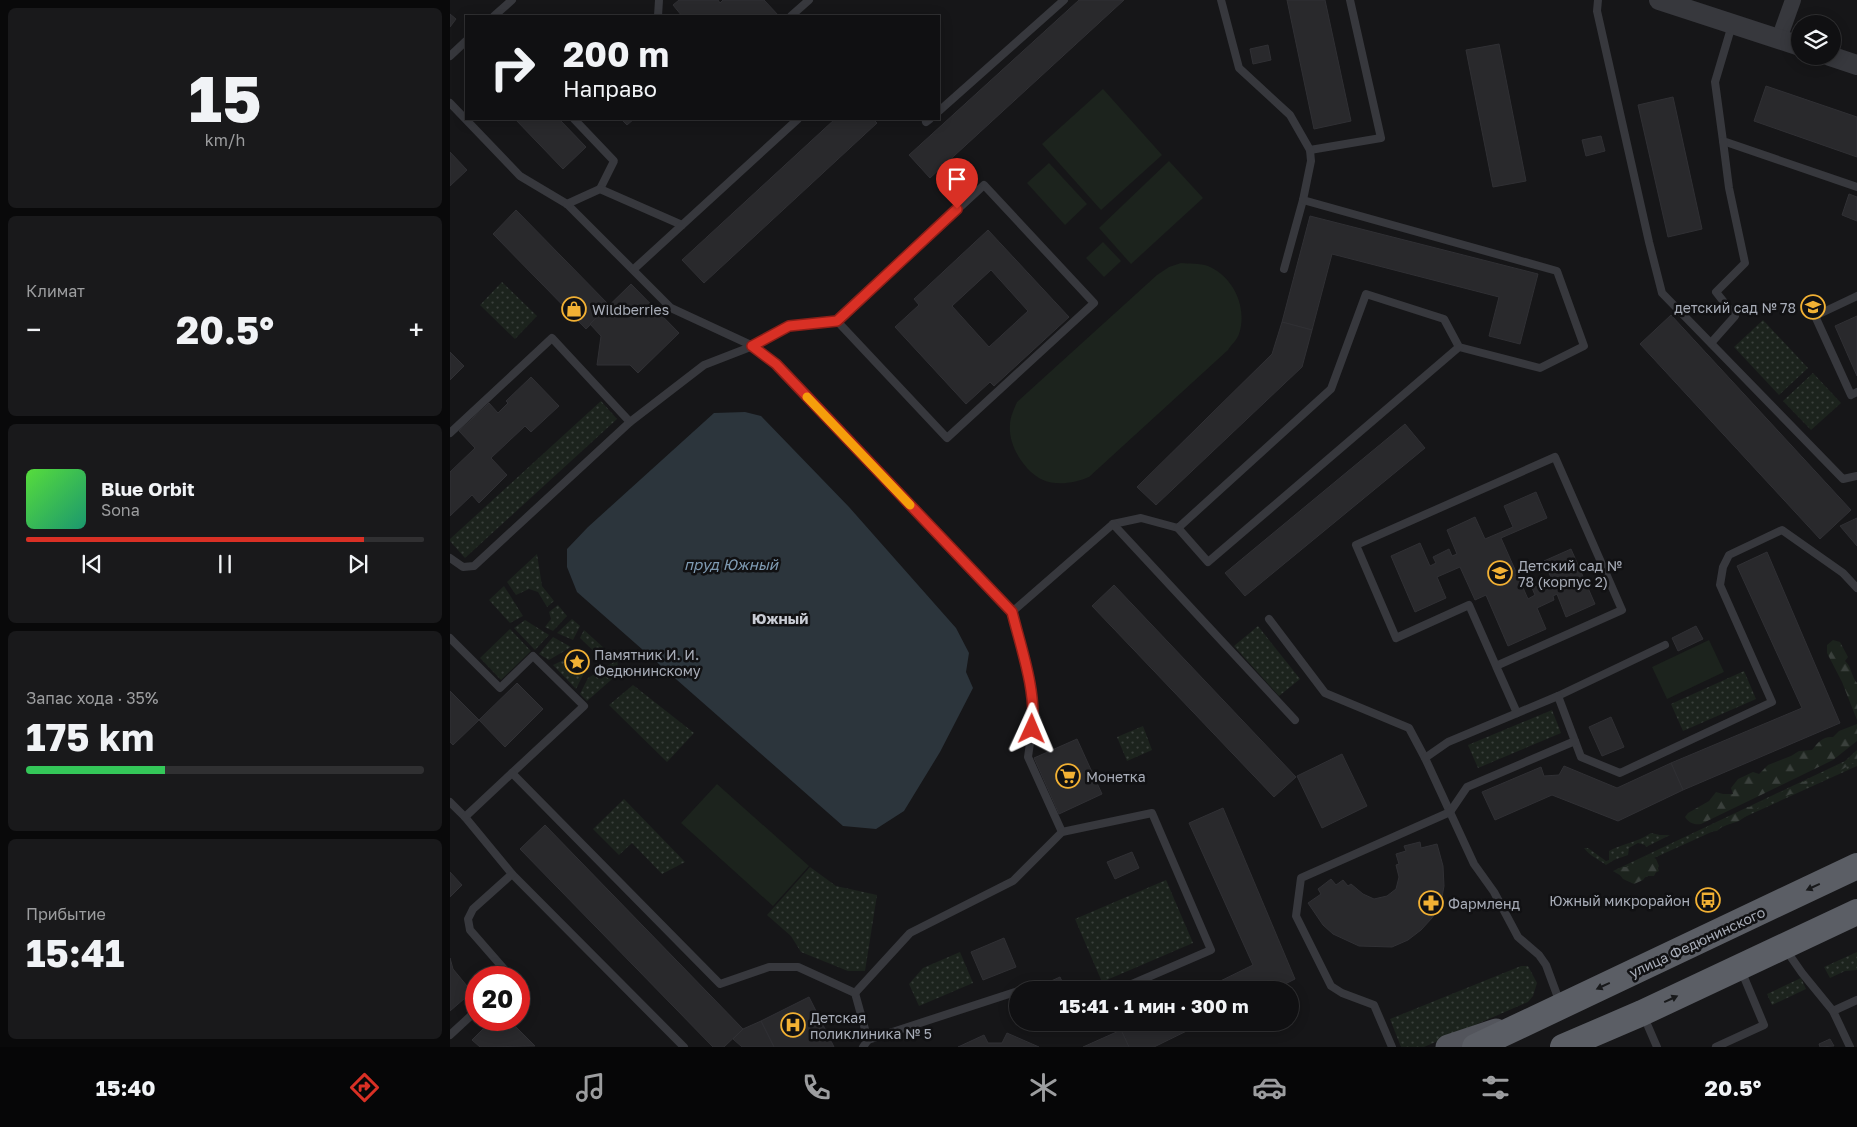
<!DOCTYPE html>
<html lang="ru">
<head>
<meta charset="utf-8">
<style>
  :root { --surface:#101012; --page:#19191b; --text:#f1f3f6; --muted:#9c9d9f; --line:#303032; --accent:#d93025 }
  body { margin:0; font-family:"Golos Text",sans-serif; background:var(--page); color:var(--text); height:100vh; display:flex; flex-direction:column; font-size:19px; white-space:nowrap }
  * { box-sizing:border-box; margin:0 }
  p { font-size:16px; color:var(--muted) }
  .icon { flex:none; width:28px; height:28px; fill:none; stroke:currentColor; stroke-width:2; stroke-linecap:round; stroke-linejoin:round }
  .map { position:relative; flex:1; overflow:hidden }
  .details { display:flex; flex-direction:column; gap:8px; padding:8px; background:#09090a; width:450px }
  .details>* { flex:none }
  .guide { position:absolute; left:15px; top:15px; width:475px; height:105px; border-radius:0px; box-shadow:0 2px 12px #0003,0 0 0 1px var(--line); background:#101012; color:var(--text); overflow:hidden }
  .buttons { position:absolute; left:1341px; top:15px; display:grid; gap:10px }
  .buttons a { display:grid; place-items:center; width:50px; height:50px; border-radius:50%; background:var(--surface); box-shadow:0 2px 12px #0003,0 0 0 1px var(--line); font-size:25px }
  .speed { position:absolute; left:15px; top:966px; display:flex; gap:10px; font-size:25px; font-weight:700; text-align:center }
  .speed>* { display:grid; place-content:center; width:65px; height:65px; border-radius:50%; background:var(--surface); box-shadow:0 2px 12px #0003,0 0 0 1px var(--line); line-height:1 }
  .speed .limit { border:8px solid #d22; background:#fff; color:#111 }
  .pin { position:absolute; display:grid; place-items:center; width:42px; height:42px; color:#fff; margin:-51px -21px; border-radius:50% 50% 50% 0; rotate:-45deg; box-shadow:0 0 5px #0007 }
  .pin .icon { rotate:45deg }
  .me { position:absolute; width:55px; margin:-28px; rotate:1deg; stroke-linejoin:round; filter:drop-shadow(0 0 4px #0008) }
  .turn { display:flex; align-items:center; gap:18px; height:105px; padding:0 15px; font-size:22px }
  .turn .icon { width:65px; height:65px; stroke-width:2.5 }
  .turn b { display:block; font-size:35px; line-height:42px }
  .big { font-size:38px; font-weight:700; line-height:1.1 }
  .details .card { flex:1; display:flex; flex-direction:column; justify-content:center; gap:8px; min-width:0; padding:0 18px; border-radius:8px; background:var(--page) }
  .details .dial { align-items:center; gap:0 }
  .dial b { font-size:65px; line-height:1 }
  .song { display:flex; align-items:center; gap:15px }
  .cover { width:60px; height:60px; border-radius:8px; background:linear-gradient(135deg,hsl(110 70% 55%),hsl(160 70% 35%)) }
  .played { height:5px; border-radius:2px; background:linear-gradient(90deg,var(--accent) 85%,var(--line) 85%) }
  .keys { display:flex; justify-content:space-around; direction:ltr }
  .heat { display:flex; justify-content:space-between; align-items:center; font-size:28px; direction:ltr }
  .charge { height:8px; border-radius:4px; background:linear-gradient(90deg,#34c759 35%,var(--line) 0) }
  .trip { position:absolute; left:559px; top:981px; width:290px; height:50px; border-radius:25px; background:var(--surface); box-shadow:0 2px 12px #0003,0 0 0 1px var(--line); font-weight:700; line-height:50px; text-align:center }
  .tabs { display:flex; height:80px; justify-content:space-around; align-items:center; background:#060607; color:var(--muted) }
  .tabs .icon { width:35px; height:35px }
  .tabs .current { color:var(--accent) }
  .tabs b { font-size:22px; color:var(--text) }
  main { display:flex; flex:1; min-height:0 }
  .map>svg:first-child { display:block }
  .grass { fill:url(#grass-dots) }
  .forest { fill:url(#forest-firs) }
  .pitch { fill:#1c231d }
  .water { fill:#2c353c }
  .building { fill:#29292c; stroke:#303034; fill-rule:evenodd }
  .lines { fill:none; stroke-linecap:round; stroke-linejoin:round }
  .service { stroke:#37383d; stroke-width:8 }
  .minor { stroke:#37383d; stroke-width:16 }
  .tertiary { stroke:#37383d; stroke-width:20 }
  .primary { stroke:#53555c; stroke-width:25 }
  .trunk { stroke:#5b5e65; stroke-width:26 }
  .oneway { fill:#18191b }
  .route-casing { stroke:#8d1f18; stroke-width:12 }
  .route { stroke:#d93025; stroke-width:9 }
  .slow { stroke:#f59e0b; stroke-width:9 }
  .labels { text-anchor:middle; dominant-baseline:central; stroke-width:5; stroke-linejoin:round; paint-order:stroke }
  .poi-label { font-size:14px; fill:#a8adb8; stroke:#111113; text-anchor:start }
  .street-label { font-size:14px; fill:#a8adb8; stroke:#111113 }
  .water-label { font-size:15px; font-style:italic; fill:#7f9bb3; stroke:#111113 }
  .neighbourhood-label { font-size:15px; font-weight:bold; fill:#c9ccd4; stroke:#111113 }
</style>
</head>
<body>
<main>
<section class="details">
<div class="card dial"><b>15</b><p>km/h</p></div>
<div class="card"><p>Климат</p>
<div class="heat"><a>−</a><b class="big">20.5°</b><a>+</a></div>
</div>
<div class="card">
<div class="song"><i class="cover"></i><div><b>Blue Orbit</b><p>Sona</p></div></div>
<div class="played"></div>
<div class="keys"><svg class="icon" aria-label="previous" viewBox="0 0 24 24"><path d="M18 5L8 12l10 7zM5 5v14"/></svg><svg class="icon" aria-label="pause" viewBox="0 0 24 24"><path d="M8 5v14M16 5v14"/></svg><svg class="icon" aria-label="next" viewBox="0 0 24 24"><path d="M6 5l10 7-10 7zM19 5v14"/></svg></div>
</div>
<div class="card"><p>Запас хода · 35%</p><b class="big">175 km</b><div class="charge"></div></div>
<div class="card"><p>Прибытие</p><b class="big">15:41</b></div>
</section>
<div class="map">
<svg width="1407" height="1047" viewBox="0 0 1407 1047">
  <defs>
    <pattern id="grass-dots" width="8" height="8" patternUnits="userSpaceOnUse" patternTransform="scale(1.25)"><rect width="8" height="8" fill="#1c231d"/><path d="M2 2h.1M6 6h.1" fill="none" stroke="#3a403c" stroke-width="1.8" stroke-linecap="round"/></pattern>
    <pattern id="forest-firs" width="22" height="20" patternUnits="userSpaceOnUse" patternTransform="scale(1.25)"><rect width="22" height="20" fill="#1c231d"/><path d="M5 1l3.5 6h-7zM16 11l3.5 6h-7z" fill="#3a403c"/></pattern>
  </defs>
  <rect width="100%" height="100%" fill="#161618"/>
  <!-- grass -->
  <g class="grass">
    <path d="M52 282 87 316 65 339 30 305Z"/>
    <path d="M1313 320 1358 368 1329 395 1284 347Z"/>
    <path d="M1363 373 1391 403 1361 430 1333 401Z"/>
    <path d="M151 401 167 419 15 558 0 541V539Z"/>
    <path d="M87 554 92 586 104 601 97 607 88 592 79 589 66 595 57 582Z"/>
    <path d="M54 586 73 616 60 623 39 600Z"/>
    <path d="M108 605 117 616 103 631 95 627 101 619 99 612Z"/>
    <path d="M122 619 130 626 123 640 107 633Z"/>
    <path d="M75 620 99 635 85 650 64 628Z"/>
    <path d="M808 626 850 679 829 696 784 646Z"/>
    <path d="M60 629 81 651 51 680 30 658Z"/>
    <path d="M134 630 164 657 155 662 130 638Z"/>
    <path d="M103 637 121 647 99 660 89 654Z"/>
    <path d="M120 657 135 671 126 689 103 665Z"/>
    <path d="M167 660 169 673 137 701 130 694 138 678Z"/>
    <path d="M1294 671 1306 699 1233 731 1221 704Z"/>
    <path d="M183 685 244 733 217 762 159 705Z"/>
    <path d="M1102 710 1111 733 1028 768 1018 745Z"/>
    <path d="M693 726 702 750 677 761 667 737Z"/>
    <path d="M1407 750V766L1204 858 1209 871 1183 883 1163 871 1395 761Z"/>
    <path d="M174 799 235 862 212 874 182 843 169 855 143 829Z"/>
    <path d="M1201 833 1210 835H1220L1196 847 1195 845 1188 843 1179 848 1178 855 1164 860 1156 865C1149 860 1139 855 1134 848H1138L1156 861 1159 860V851C1172 844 1188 842 1201 833Z"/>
    <path d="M360 867 386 886 427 895 415 971H398L351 952 341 936 317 915Z"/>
    <path d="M716 880 743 943 652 982 625 919Z"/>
    <path d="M510 952 523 983 469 1006 459 984 473 968Z"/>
    <path d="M1407 952V970L1395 971 1380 978 1374 967Z"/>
    <path d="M1071 966H1078L1087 983 1083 996 1078 1002 974 1047H951L940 1019Z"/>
    <path d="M1351 978 1356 989 1322 1005 1317 994Z"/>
  </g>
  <!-- forest -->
  <g class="forest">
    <path d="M1383 640 1390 642 1398 657 1395 661C1402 667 1401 676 1407 683V720L1392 682 1377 653V645Z"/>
    <path d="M1407 724V741L1383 760 1251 824C1244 825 1239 823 1235 817L1238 813 1259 801 1266 792 1273 794H1283L1281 788 1288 779 1303 772 1309 774 1318 765 1341 756 1349 751 1362 750C1368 742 1373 736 1383 737L1389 731Z"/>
    <path d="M1407 751V763H1403L1384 774 1356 784 1346 792 1311 806 1289 821 1280 824 1274 825 1267 831 1258 832 1256 830 1257 827 1394 763Z"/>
    <path d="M1199 855 1206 859 1209 866 1204 876H1196L1193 880 1184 884 1173 879 1168 872 1172 867H1181Z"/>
  </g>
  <!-- pitch -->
  <g class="pitch">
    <path d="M653 89 712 155 651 210 592 144Z"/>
    <path d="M719 161 753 198 681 264 649 228Z"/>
    <path d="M599 163 637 204 615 225 577 183Z"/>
    <path d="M653 242 671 261 654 277 636 258Z"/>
    <path d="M731 263C739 264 750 263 758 266 783 276 798 308 789 334 787 340 781 345 778 350L639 477C626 483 606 486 593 480 574 471 558 445 560 425 560 417 564 409 567 402L707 275 719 267Z"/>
    <path d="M1259 640 1274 672 1217 699 1202 667Z"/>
    <path d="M267 784 359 866 323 906 231 823Z"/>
  </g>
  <!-- water -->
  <path class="water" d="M295 412 311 416 399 507 506 628 519 653 516 672 523 688 490 752 454 811 426 829 393 826 127 592 117 567V549L138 527 264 413Z"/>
  <!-- building -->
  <g class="building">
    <path d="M229 0H268L270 3 273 0H314L329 16H232L223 5Z"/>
    <path d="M629 0H674L480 178 459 155Z"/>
    <path d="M837 0H875L901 121 864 129Z"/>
    <path d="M0 14 6 19 0 27Z"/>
    <path d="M1049 44 1076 181 1043 187 1016 50Z"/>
    <path d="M818 45 821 60 803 64 800 49Z"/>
    <path d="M1316 86 1407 117V157L1304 121Z"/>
    <path d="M1223 97 1252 229 1218 237 1188 105Z"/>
    <path d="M65 119H109L136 147 113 169Z"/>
    <path d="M171 119H184L177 125Z"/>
    <path d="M385 119H423L427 123 254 283 232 260Z"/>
    <path d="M1151 136 1155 151 1136 156 1132 140Z"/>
    <path d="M0 152 17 170 0 186Z"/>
    <path d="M1399 194 1407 197V221L1392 215Z"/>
    <path d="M66 210 160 306 136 329 43 234Z"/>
    <path d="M860 216 1088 274 1070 344 1039 336 1049 297 882 254 862 330 832 322Z"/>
    <path d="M538 230 619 317 544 386 540 382 516 404 445 327 469 305 464 299ZM541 270 578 311 539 347 502 306Z"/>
    <path d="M181 284 229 333 188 373 180 365H147L151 336 140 324Z"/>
    <path d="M1221 315 1401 510 1370 539 1190 344Z"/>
    <path d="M1407 316V376L1385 326Z"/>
    <path d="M832 322 862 330 852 367 706 505 687 487 822 354Z"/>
    <path d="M0 352 14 366 0 380Z"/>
    <path d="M81 377 109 406 81 432 75 426 41 458 57 475 29 503 22 495 0 516V472L25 448 9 431 39 403 48 413 58 403 56 401Z"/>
    <path d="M955 424 975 448 795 596 775 573Z"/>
    <path d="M1086 492 1097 518 1051 538 1078 599 1085 595 1082 588 1095 583 1098 590 1105 587 1094 561 1121 549 1145 604 1116 617 1107 594 1103 596 1104 600 1087 608 1096 629 1058 646 1036 595 1025 600 1010 567 987 577 996 598 965 612 941 556 970 543 980 566 986 563 983 557 999 549 1002 556 1007 554 997 530 1025 517 1035 539 1063 527 1054 506Z"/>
    <path d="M1407 518V546L1390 526Z"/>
    <path d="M1317 552 1390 723 1233 790 1221 763 1352 708 1287 566Z"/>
    <path d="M664 585 846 777 824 797 642 606Z"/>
    <path d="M1246 626 1253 639 1228 651 1222 638Z"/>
    <path d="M67 683 93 709 55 747 29 720Z"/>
    <path d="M0 691 29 720 3 745 0 742Z"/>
    <path d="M1161 717 1174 747 1152 756 1139 727Z"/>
    <path d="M627 739 652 794 609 814 584 758Z"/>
    <path d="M892 754 917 806 872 828 847 776Z"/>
    <path d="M1221 763 1233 790 1168 821 1102 795 1045 820 1032 792 1091 767 1094 776 1109 775 1114 766 1167 788Z"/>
    <path d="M773 808 845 979 823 990H752L803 965 739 823Z"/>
    <path d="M95 825 293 1029 274 1047H263L70 849Z"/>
    <path d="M970 842 971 848 987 844 993 866 994 886 991 903 982 918 971 930 958 940 942 947 909 946 883 934 873 925 858 903 871 894 868 889 881 879 886 885 893 880 898 886 901 884 913 894 924 899 937 896 946 889 949 877 946 865 949 864 946 854 956 851 954 846Z"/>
    <path d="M682 852 689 868 665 879 657 862Z"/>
    <path d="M0 872 12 885 0 897Z"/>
    <path d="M554 938 566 967 533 980 521 952Z"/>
    <path d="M0 958 3 969 22 992 0 1011Z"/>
    <path d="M610 977 616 990H592L590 986Z"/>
    <path d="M359 997 384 1047H324L311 1021Z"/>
    <path d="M42 1020H55L60 1025 62 1023 85 1046 30 1047 22 1040Z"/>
    <path d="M311 1021 324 1047H292L283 1039 293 1029Z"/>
    <path d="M686 1022H755L704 1047H679L671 1030Z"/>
    <path d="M671 1030 679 1047H633Z"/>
    <path d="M557 1033 589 1047H508L534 1035 538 1043H552Z"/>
    <path d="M1380 1039 1384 1046 1370 1047 1369 1044Z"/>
  </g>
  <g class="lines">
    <!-- service -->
    <g class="service">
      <path d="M1148 0 1147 11 1199 242 1212 293 1393 479 1407 476"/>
      <path d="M44 16 62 0"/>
      <path d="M208 16 209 0"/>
      <path d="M341 16 359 0"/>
      <path d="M1282 25 1265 82 1273 141 1407 187"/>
      <path d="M0 56 16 41"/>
      <path d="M0 103 70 176 117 204 221 308 303 346 326 364 562 612 576 663 584 715 578 757 612 832"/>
      <path d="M489 111 614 0"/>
      <path d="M124 119 164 161 150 189"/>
      <path d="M476 122 480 119"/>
      <path d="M860 150 931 138 900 0"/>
      <path d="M117 204 150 189 232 225"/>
      <path d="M184 269 348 119"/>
      <path d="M834 269 853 200"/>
      <path d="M1407 296 1365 316 1401 395 1407 392"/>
      <path d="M1261 343 1285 316 1266 292 1295 263 1279 188 1273 141"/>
      <path d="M0 433 102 338 180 422"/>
      <path d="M663 524 691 518 728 528 881 389 916 294 994 319 1009 347 1090 368 1134 346 1107 271 853 200 861 161 860 150 840 115 789 68 771 0"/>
      <path d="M728 528 758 562 1009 347"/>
      <path d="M0 558 13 567 24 566 180 422 254 365 303 346 339 326 387 321 534 185 644 303 497 438 387 321"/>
      <path d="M562 612 663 524 845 720"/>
      <path d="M819 619 875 693 959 728 975 758 1024 864 1044 892 1068 937 1089 955 1096 965 1110 1003"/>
      <path d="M0 638 50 688 83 656 134 706 62 773"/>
      <path d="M1046 666 1019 605 946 638 906 545 1105 457 1172 610 1046 666 1067 713"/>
      <path d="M1108 696 1215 645"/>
      <path d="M975 758 998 742 1108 696 1131 757 1170 773 1322 702 1270 585 1273 567 1279 555 1332 530 1393 573 1407 588"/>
      <path d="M0 802 15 817 62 874 234 1047"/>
      <path d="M15 817 62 773 270 984 319 967H348L405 993 418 1040 413 1047"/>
      <path d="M1336 950 1352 973 1383 1011 1400 1047"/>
      <path d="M55 978 54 969 20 930 18 919 23 909 62 874"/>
      <path d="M405 993 460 933 563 881 612 832 702 813 761 950 668 990"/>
      <path d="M1383 1011 1407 1000"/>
      <path d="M1194 1017 1207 1047"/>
      <path d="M0 1035 26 1011"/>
      <path d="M418 1040 568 991"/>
      <path d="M942 1047 924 1005 892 993 881 986 846 916 851 878 1000 812 1017 787 1125 741"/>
      <path d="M1266 1047 1314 1025 1291 970"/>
    </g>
    <!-- minor -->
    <path class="minor" d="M1329 39 1343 0"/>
    <!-- tertiary -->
    <g class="tertiary">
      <path d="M1209 0 1350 46"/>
      <path d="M1380 56 1407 65"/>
    </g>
    <!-- primary -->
    <path class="primary" d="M998 1047 1046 1031"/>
    <!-- trunk -->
    <g class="trunk">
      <path d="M1025 1047 1407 866"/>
      <path d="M1113 1047 1192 1013 1407 912"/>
    </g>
  </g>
  <!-- one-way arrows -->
  <defs><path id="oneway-solid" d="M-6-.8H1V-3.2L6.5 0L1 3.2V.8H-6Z" transform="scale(1.25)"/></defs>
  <g class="oneway">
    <use href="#oneway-solid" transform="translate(1363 887) rotate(155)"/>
    <use href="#oneway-solid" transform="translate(1153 986) rotate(155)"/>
    <use href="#oneway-solid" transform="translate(1221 999) rotate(-25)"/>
  </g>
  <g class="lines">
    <!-- route casing -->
    <g class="route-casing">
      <path id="route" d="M507 209 387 321 339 326 302 346 326 364 562 612C571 648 587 692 582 729"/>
    </g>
    <!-- route -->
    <use href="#route" class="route"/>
    <!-- slow -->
    <path class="slow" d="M357 397 460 505"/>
  </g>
  <!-- icons -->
  <defs>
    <g id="school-ring" transform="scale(1.25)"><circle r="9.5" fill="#111113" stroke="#f2b134" stroke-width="1.5"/><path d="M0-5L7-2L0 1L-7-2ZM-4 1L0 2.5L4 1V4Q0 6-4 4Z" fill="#f2b134"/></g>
    <g id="shop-ring" transform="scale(1.25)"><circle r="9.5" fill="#111113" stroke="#f2b134" stroke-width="1.5"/><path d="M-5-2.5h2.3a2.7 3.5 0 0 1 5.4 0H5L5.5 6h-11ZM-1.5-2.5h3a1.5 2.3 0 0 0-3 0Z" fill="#f2b134"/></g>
    <g id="sight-ring" transform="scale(1.25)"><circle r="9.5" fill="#111113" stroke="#f2b134" stroke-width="1.5"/><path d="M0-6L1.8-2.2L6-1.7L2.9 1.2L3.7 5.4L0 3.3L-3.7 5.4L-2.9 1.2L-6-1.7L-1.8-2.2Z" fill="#f2b134"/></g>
    <g id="supermarket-ring" transform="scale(1.25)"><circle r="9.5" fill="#111113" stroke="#f2b134" stroke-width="1.5"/><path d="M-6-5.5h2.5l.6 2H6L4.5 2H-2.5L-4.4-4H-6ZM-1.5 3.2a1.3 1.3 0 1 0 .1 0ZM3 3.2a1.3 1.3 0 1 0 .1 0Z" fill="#f2b134"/></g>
    <g id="bus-ring" transform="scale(1.25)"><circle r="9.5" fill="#111113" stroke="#f2b134" stroke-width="1.5"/><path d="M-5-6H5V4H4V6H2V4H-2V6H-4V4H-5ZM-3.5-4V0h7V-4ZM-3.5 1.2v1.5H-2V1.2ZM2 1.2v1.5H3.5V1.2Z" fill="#f2b134"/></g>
    <g id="pharmacy-ring" transform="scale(1.25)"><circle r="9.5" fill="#111113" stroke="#f2b134" stroke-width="1.5"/><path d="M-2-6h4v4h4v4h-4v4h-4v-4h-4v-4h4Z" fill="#f2b134"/></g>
    <g id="hospital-ring" transform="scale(1.25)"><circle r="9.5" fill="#111113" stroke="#f2b134" stroke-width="1.5"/><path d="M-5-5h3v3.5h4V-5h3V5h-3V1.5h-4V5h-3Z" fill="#f2b134"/></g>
  </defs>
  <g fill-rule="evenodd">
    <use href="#school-ring" x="1363" y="307"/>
    <use href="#shop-ring" x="124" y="309"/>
    <use href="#school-ring" x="1050" y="573"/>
    <use href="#sight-ring" x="127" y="662"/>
    <use href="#supermarket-ring" x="618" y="776"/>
    <use href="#bus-ring" x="1258" y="900"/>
    <use href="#pharmacy-ring" x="981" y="903"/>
    <use href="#hospital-ring" x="343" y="1025"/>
  </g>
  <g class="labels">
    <!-- poi labels -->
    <g class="poi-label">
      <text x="1346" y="307" text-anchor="end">детский сад № 78</text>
      <text x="142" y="309">Wildberries</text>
      <text x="1068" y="565">Детский сад №<tspan x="1068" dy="16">78 (корпус 2)</tspan></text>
      <text x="144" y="654">Памятник И. И.<tspan x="144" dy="16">Федюнинскому</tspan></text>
      <text x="636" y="776">Монетка</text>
      <text x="1240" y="900" text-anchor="end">Южный микрорайон</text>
      <text x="998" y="903">Фармленд</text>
      <text x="360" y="1017">Детская<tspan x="360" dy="16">поликлиника № 5</tspan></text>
    </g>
    <!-- street labels -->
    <g class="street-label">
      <text transform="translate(1247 942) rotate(-25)">улица Федюнинского</text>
    </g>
    <!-- water labels -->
    <g class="water-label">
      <text x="281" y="564">пруд Южный</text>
    </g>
    <!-- neighbourhood labels -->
    <g class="neighbourhood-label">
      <text x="330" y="618">Южный</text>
    </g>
  </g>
</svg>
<div class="buttons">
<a><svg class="icon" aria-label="layers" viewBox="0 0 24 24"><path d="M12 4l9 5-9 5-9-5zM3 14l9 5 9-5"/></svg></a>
</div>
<div class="speed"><div class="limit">20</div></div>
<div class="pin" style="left:507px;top:209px;background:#d93025"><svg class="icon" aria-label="arrive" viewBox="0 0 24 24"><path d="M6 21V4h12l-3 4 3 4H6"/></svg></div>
<svg class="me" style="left:582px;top:729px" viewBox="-20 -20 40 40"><path d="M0-17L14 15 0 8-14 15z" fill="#d93025" stroke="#fff" stroke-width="4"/></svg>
<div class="trip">15:41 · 1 мин · 300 m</div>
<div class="guide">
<div class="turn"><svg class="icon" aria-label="right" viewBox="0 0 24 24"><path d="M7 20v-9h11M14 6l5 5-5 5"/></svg><div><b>200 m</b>Направо</div></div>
</div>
</div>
</main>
<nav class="tabs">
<b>15:40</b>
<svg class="icon current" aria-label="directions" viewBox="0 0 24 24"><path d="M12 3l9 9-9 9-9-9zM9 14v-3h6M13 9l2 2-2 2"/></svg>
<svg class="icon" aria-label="music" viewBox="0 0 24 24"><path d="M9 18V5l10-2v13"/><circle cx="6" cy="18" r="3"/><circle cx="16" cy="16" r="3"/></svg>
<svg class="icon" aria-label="phone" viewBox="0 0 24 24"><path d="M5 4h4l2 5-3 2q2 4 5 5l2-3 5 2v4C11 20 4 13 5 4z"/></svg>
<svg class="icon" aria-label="climate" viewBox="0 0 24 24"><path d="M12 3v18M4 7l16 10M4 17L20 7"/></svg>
<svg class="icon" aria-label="car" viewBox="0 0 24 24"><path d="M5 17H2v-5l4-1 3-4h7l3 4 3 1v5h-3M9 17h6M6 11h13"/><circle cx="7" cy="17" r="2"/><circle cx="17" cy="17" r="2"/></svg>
<svg class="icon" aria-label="filters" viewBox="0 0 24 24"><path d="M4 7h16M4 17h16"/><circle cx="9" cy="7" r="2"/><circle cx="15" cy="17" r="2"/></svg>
<b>20.5°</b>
</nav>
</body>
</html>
